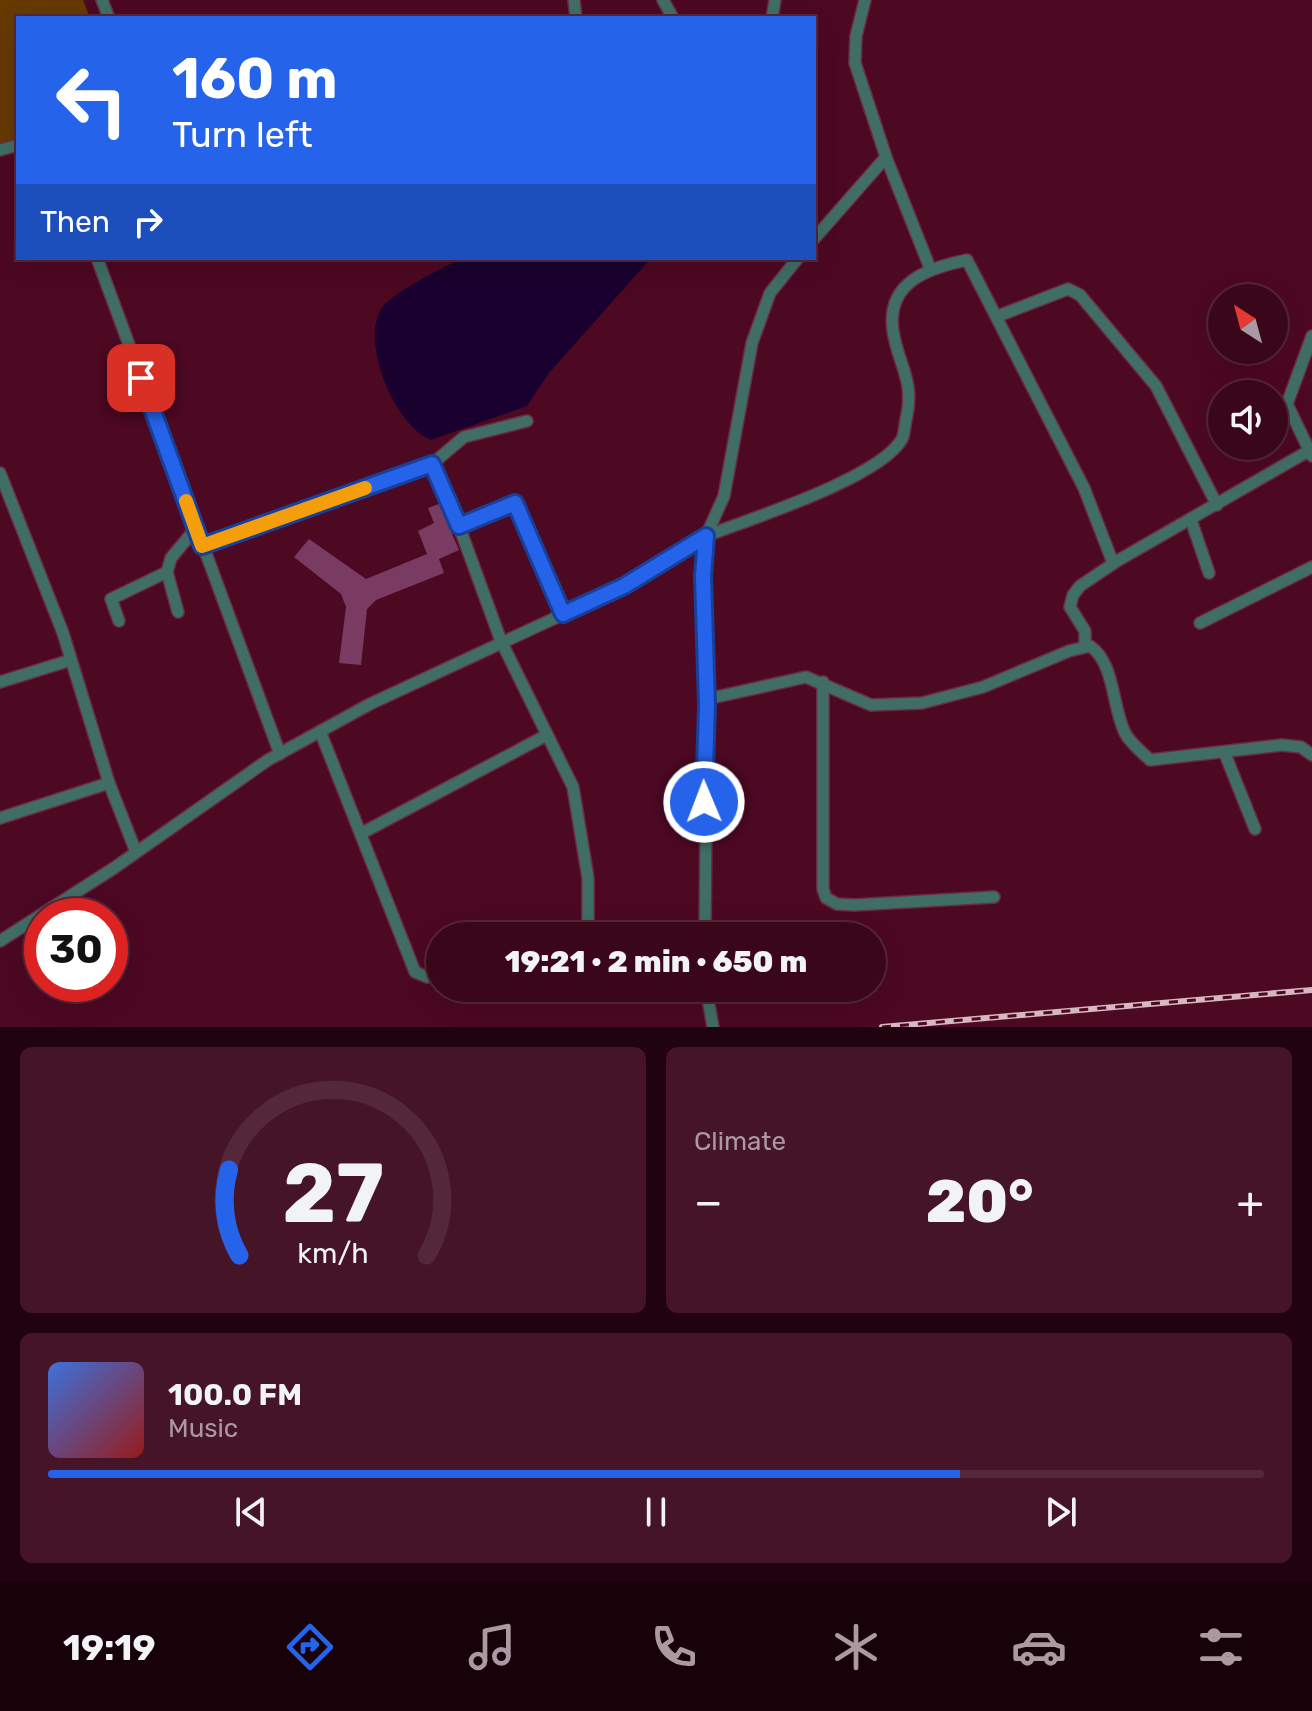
<!DOCTYPE html>
<html lang="en">
<head>
<meta charset="utf-8">
<style>
  :root { --surface:#3a061a; --page:#451427; --text:#f1f3f6; --muted:#ab99a2; --line:#542739; --accent:#2563eb }
  body { margin:0; font-family:Rubik,sans-serif; background:var(--page); color:var(--text); height:100vh; display:flex; flex-direction:column; font-size:30px; white-space:nowrap }
  * { box-sizing:border-box; margin:0 }
  p { font-size:26px; color:var(--muted) }
  .icon { flex:none; width:44px; height:44px; fill:none; stroke:currentColor; stroke-width:2; stroke-linecap:round; stroke-linejoin:round }
  .map { position:relative; height:1027px; overflow:hidden }
  .sheet { display:flex; flex-direction:column; gap:20px; padding:20px; background:#20030e; flex:1 }
  .sheet>* { flex:none }
  .hud { position:absolute; left:16px; top:16px; width:800px; height:244px; border-radius:0px; box-shadow:0 8px 32px #0002,0 0 0 2px var(--line); background:#2563eb; color:#fff; overflow:hidden }
  .needle { width:52px; rotate:324deg }
  .fabs { position:absolute; left:1208px; top:284px; display:grid; gap:16px }
  .fabs a { display:grid; place-items:center; width:80px; height:80px; border-radius:50%; background:var(--surface); box-shadow:0 8px 32px #0002,0 0 0 2px var(--line); font-size:40px }
  .speed { position:absolute; left:24px; top:898px; display:flex; gap:16px; font-size:40px; font-weight:700; text-align:center }
  .speed>* { display:grid; place-content:center; width:104px; height:104px; border-radius:50%; background:var(--surface); box-shadow:0 8px 32px #0002,0 0 0 2px var(--line); line-height:1 }
  .speed .limit { border:12px solid #d22; background:#fff; color:#111 }
  .pin { position:absolute; display:grid; place-items:center; width:68px; height:68px; color:#fff; margin:-34px; border-radius:16px; box-shadow:0 4px 12px #0006 }
  .me { position:absolute; width:88px; margin:-44px; rotate:359deg; stroke-linejoin:round; filter:drop-shadow(0 0 6px #0008) }
  .turn { display:flex; align-items:center; gap:28px; height:168px; padding:0 24px; font-size:36px }
  .turn .icon { width:104px; height:104px; stroke-width:2.5 }
  .turn b { display:block; font-size:56px; line-height:68px }
  .then { display:flex; align-items:center; height:76px; padding:0 24px; background:#0003; gap:16px; font-size:30px }
  .big { font-size:60px; font-weight:800; line-height:1.1 }
  .sheet .tile { flex:1; display:flex; flex-direction:column; justify-content:center; gap:12px; min-width:0; padding:0 28px; border-radius:12px; background:var(--page) }
  .sheet .dial { align-items:center; gap:0 }
  .dial svg { height:208px; overflow:visible; fill:none; stroke:var(--line); stroke-width:7; stroke-linecap:round; text-anchor:middle }
  .dial text { fill:var(--text); stroke:none }
  .song { display:flex; align-items:center; gap:24px }
  .cover { width:96px; height:96px; border-radius:12px; background:linear-gradient(135deg,hsl(220 70% 55%),hsl(0 70% 35%)) }
  .played { height:8px; border-radius:4px; background:linear-gradient(90deg,var(--accent) 75%,var(--line) 75%) }
  .keys { display:flex; justify-content:space-around; direction:ltr }
  .heat { display:flex; justify-content:space-between; align-items:center; font-size:44px; direction:ltr }
  .sheet .tiles { flex:1; display:grid; gap:20px; grid-template-columns:1fr 1fr }
  .tile:last-child { grid-column:span 2 }
  .trip { position:absolute; left:426px; top:922px; width:460px; height:80px; border-radius:40px; background:var(--surface); box-shadow:0 8px 32px #0002,0 0 0 2px var(--line); font-weight:800; line-height:80px; text-align:center }
  .menu { display:flex; height:128px; justify-content:space-around; align-items:center; background:#17020a; color:var(--muted) }
  .menu .icon { width:56px; height:56px }
  .menu .current { color:var(--accent) }
  .menu b { font-size:36px; color:var(--text) }
  .map>svg:first-child { display:block }
  .green { fill:#663a01 }
  .water { fill:#1a002f }
  .building { fill:#7a3b62 }
  .lines { fill:none; stroke-linecap:round; stroke-linejoin:round }
  .minor-casing { stroke:#692c43; stroke-width:14 }
  .minor { stroke:#406e67; stroke-width:11 }
  .rail-casing { stroke:#d6b8c1; stroke-width:6 }
  .rail { stroke:#4d0822; stroke-width:3; stroke-dasharray:9; stroke-linecap:butt }
  .route-casing { stroke:#184099; stroke-width:20 }
  .route { stroke:#2563eb; stroke-width:14 }
  .slow { stroke:#f59e0b; stroke-width:14 }
</style>
</head>
<body>
<div class="map">
<svg width="1312" height="1027" viewBox="0 0 1312 1027">
  <rect width="100%" height="100%" fill="#4d0822"/>
  <!-- green -->
  <path class="green" d="M0 0H83L90 18H18V140L0 144Z"/>
  <!-- water -->
  <path class="water" d="M464 258H651L549 373 527 406 431 440C396 427 360 343 381 309 391 293 445 266 464 258Z"/>
  <!-- building -->
  <path class="building" d="M439 504 459 550 439 559 444 573 376 600 367 609 361 665 339 663 346 607 341 594 294 557 309 539 366 579 427 554 418 531 434 523 428 508Z"/>
  <g class="lines">
    <!-- minor casing -->
    <g class="minor-casing">
      <g id="minor">
        <path d="M102 0 109 18"/>
        <path d="M574 0 576 18"/>
        <path d="M663 0 673 18"/>
        <path d="M772 18 775 0"/>
        <path d="M0 150 18 145"/>
        <path d="M886 157 930 268"/>
        <path d="M814 239 886 157 855 63 856 36 865 0"/>
        <path d="M97 258 280 754"/>
        <path d="M998 316 1068 289 1080 295 1156 386 1217 505"/>
        <path d="M1312 456 1287 404 1312 336"/>
        <path d="M432 464 459 526 515 503 563 614"/>
        <path d="M0 473 63 633 109 783 136 852"/>
        <path d="M1191 520 1209 573"/>
        <path d="M459 526 501 641 573 787 588 878V936"/>
        <path d="M202 546 432 464 464 437 527 421"/>
        <path d="M167 572 178 612"/>
        <path d="M119 621 111 599 167 572 171 558 196 528"/>
        <path d="M1200 623 1312 567"/>
        <path d="M1085 647V631L1070 607 1073 595 1080 586 1117 561 1312 449"/>
        <path d="M0 682 71 660"/>
        <path d="M823 682V889L826 898 837 904 854 905 994 897"/>
        <path d="M707 699 806 677 871 705 922 703 983 687 1069 651 1090 646C1115 663 1112 707 1125 733 1130 743 1142 752 1150 760L1282 745 1301 747 1312 755"/>
        <path d="M320 731 415 972 427 977 440 973"/>
        <path d="M1225 754 1255 829"/>
        <path d="M0 818 109 783"/>
        <path d="M362 833 545 736"/>
        <path d="M705 936 707 705 703 576 706 536C750 519 880 478 902 439 905 433 905 421 907 415 914 379 898 364 893 331 886 282 928 268 967 260L1084 488 1113 563"/>
        <path d="M0 941 114 868 268 760 370 704 624 586 706 536 724 496 752 343 770 293 798 258"/>
        <path d="M706 988 713 1027"/>
      </g>
    </g>
    <!-- minor -->
    <use href="#minor" class="minor"/>
    <!-- rail casing -->
    <g class="rail-casing">
      <path id="rail" d="M882 1027 1312 990"/>
    </g>
    <!-- rail -->
    <use href="#rail" class="rail"/>
  </g>
  <g class="lines">
    <!-- route casing -->
    <g class="route-casing">
      <path id="route" d="M141 378 202 546 432 464 459 526 515 503 563 614 624 586 706 536 703 576 707 705 704 802"/>
    </g>
    <!-- route -->
    <use href="#route" class="route"/>
    <!-- slow -->
    <path class="slow" d="M186 501 202 546 365 488"/>
  </g>
</svg>
<div class="fabs">
<a><svg class="needle" viewBox="-14 -14 28 28"><path d="M0-13l5 13h-10z" fill="#e53935"/><path d="M0 13l5-13h-10z" fill="#ab99a2"/></svg></a>
<a><svg class="icon" aria-label="sound" viewBox="0 0 24 24"><path d="M4 9h4l5-4v14l-5-4H4zM17 9q2 3 0 6"/></svg></a>
</div>
<div class="speed"><div class="limit">30</div></div>
<div class="pin" style="left:141px;top:378px;background:#d93025"><svg class="icon" aria-label="arrive" viewBox="0 0 24 24"><path d="M6 21V4h12l-3 4 3 4H6"/></svg></div>
<svg class="me" style="left:704px;top:802px" viewBox="-20 -20 40 40"><circle r="17" fill="#2563eb" stroke="#fff" stroke-width="3"/><path d="M0-11L8 9 0 5-8 9z" fill="#fff"/></svg>
<div class="trip">19:21 · 2 min · 650 m</div>
<div class="hud">
<div class="turn"><svg class="icon" aria-label="left" viewBox="0 0 24 24"><path d="M17 20v-9H6M10 6l-5 5 5 5"/></svg><div><b>160 m</b>Turn left</div></div>
<div class="then">Then<svg class="icon" aria-label="right" viewBox="0 0 24 24"><path d="M7 20v-9h11M14 6l5 5-5 5"/></svg></div>
</div>
</div>
<section class="sheet">
<div class="tiles">
<div class="tile dial"><svg viewBox="0 0 100 80">
<path d="M14 69A42 42 0 1 1 86 69"/>
<path d="M14 69A42 42 0 0 1 10 36" stroke="#2563eb"/>
<text x="50" y="56" font-size="32" font-weight="700">27</text>
<text x="50" y="72" font-size="11">km/h</text>
</svg></div>
<div class="tile"><p>Climate</p>
<div class="heat"><a>−</a><b class="big">20°</b><a>+</a></div>
</div>
<div class="tile">
<div class="song"><i class="cover"></i><div><b>100.0 FM</b><p>Music</p></div></div>
<div class="played"></div>
<div class="keys"><svg class="icon" aria-label="previous" viewBox="0 0 24 24"><path d="M18 5L8 12l10 7zM5 5v14"/></svg><svg class="icon" aria-label="pause" viewBox="0 0 24 24"><path d="M8 5v14M16 5v14"/></svg><svg class="icon" aria-label="next" viewBox="0 0 24 24"><path d="M6 5l10 7-10 7zM19 5v14"/></svg></div>
</div>
</div>
</section>
<nav class="menu">
<b>19:19</b>
<svg class="icon current" aria-label="directions" viewBox="0 0 24 24"><path d="M12 3l9 9-9 9-9-9zM9 14v-3h6M13 9l2 2-2 2"/></svg>
<svg class="icon" aria-label="music" viewBox="0 0 24 24"><path d="M9 18V5l10-2v13"/><circle cx="6" cy="18" r="3"/><circle cx="16" cy="16" r="3"/></svg>
<svg class="icon" aria-label="phone" viewBox="0 0 24 24"><path d="M5 4h4l2 5-3 2q2 4 5 5l2-3 5 2v4C11 20 4 13 5 4z"/></svg>
<svg class="icon" aria-label="climate" viewBox="0 0 24 24"><path d="M12 3v18M4 7l16 10M4 17L20 7"/></svg>
<svg class="icon" aria-label="car" viewBox="0 0 24 24"><path d="M5 17H2v-5l4-1 3-4h7l3 4 3 1v5h-3M9 17h6M6 11h13"/><circle cx="7" cy="17" r="2"/><circle cx="17" cy="17" r="2"/></svg>
<svg class="icon" aria-label="filters" viewBox="0 0 24 24"><path d="M4 7h16M4 17h16"/><circle cx="9" cy="7" r="2"/><circle cx="15" cy="17" r="2"/></svg>
</nav>
</body>
</html>
